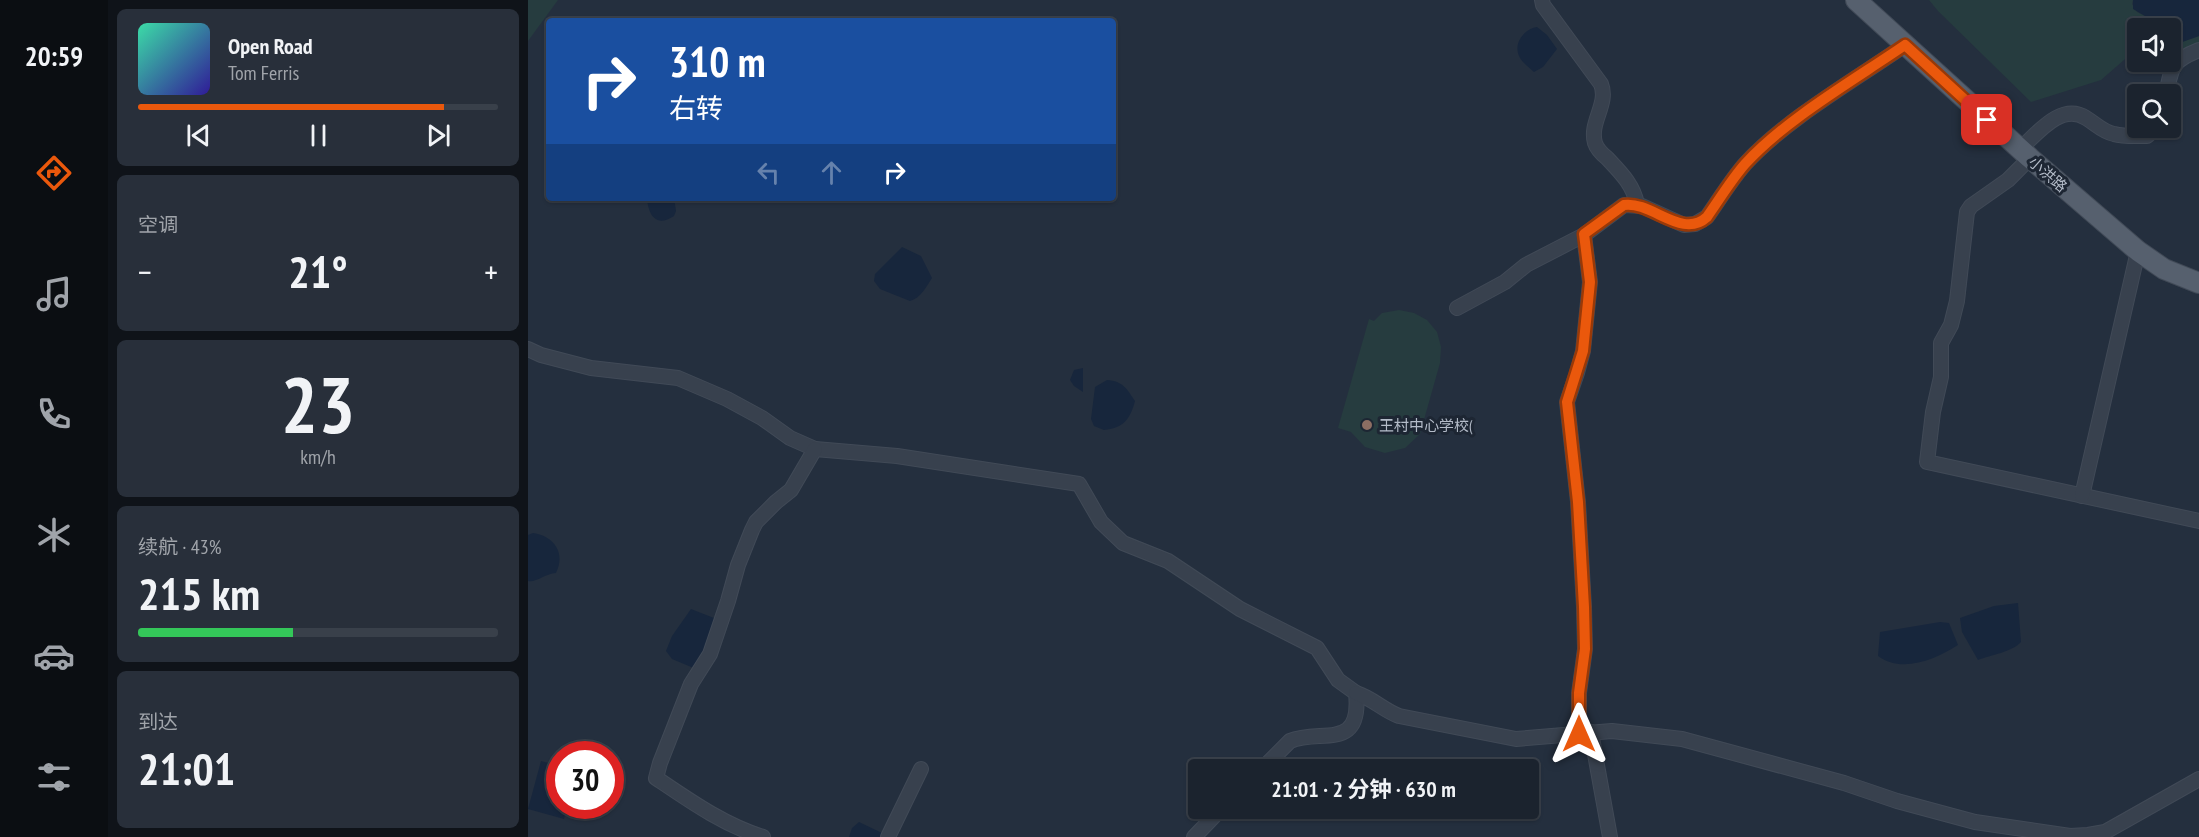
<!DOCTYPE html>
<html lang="zh">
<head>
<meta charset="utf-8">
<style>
  :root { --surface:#1b232e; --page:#282f3a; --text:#f1f3f6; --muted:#a0a4aa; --line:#39404a; --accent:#ea580c }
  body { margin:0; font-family:"PT Sans Narrow","Noto Sans SC",sans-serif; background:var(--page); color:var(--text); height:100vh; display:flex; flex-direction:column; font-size:22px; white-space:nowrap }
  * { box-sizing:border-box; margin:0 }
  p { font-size:20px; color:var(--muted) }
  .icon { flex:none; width:33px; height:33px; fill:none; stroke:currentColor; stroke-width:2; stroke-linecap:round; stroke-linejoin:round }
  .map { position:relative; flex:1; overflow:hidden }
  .sheet { display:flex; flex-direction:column; gap:9px; padding:9px; background:#0f1319; width:420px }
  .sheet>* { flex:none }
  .banner { position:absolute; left:18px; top:18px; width:570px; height:183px; border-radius:6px; box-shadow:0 2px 4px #0004,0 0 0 2px var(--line); background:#1a4fa0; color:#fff; overflow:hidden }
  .buttons { position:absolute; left:1599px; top:18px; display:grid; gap:12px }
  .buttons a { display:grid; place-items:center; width:54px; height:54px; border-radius:6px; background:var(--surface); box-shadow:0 2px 4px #0004,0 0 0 2px var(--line); font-size:30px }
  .speed { position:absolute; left:18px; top:741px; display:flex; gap:12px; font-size:30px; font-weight:700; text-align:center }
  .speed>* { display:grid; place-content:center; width:78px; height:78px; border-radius:50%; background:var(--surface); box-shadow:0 2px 4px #0004,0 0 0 2px var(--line); line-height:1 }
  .speed .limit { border:9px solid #d22; background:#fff; color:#111 }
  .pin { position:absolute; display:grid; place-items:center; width:51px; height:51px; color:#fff; margin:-26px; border-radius:12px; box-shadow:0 3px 9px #0006 }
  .me { position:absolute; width:66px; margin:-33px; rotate:0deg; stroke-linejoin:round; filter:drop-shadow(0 0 4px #0008) }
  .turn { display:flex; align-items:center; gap:21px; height:126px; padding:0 24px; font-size:27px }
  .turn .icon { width:78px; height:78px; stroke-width:2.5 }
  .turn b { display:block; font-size:42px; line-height:51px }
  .lanes { display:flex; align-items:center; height:57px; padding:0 24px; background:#0003; justify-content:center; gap:30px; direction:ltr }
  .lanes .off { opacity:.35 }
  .big { font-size:45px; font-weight:700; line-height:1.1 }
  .sheet .card { flex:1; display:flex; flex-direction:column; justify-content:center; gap:9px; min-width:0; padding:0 21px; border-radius:9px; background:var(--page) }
  .sheet .dial { align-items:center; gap:0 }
  .dial b { font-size:78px; line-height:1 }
  .song { display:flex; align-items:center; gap:18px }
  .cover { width:72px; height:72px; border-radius:9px; background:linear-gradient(135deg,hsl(160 70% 55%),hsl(250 70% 35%)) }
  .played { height:6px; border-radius:3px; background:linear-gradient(90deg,var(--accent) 85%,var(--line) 85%) }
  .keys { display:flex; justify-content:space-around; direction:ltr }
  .heat { display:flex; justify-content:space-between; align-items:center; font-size:33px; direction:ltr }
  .charge { height:9px; border-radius:4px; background:linear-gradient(90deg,#34c759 43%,var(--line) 0) }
  .trip { position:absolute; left:660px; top:759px; width:351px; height:60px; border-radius:6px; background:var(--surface); box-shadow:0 2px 4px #0004,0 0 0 2px var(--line); font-weight:700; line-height:60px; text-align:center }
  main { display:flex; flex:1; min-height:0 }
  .tab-bar { display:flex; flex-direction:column; width:108px; justify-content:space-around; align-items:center; background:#0b0e12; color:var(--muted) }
  .tab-bar .icon { width:42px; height:42px }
  .tab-bar .active { color:var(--accent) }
  .tab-bar b { font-size:27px; color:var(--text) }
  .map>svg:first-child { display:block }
  .green { fill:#263c3f }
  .water { fill:#17263c }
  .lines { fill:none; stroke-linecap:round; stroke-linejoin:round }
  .minor-casing { stroke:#414a57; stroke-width:16 }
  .primary-casing { stroke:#414a57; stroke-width:22 }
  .minor { stroke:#38414e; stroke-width:14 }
  .primary { stroke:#56606e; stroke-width:20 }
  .route-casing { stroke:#983908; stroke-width:15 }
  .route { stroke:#ea580c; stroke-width:10 }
  .education-dot { fill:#8d6e63; stroke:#1d2633; stroke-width:2 }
  .labels { text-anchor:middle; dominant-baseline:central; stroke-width:6; stroke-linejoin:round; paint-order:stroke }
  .street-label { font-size:15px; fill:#b4bcc9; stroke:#1d2633 }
  .poi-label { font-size:15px; fill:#b4bcc9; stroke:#1d2633; text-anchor:start }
</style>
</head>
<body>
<main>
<nav class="tab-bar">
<b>20:59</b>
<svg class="icon active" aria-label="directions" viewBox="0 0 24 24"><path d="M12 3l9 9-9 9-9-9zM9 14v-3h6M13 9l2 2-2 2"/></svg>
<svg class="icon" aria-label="music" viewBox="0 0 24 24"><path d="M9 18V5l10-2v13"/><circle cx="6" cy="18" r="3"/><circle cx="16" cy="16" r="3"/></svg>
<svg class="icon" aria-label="phone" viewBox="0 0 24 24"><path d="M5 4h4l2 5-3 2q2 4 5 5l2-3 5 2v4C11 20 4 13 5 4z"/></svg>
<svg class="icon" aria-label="climate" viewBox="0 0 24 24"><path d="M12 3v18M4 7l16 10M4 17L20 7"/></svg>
<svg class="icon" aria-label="car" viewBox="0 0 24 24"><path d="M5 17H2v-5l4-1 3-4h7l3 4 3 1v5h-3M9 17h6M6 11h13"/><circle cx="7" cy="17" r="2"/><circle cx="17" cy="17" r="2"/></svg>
<svg class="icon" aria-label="filters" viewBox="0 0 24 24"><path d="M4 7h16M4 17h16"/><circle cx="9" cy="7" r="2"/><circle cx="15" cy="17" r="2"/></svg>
</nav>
<section class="sheet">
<div class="card">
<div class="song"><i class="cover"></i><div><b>Open Road</b><p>Tom Ferris</p></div></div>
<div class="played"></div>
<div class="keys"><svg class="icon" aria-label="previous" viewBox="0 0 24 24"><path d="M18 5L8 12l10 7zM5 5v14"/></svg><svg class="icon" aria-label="pause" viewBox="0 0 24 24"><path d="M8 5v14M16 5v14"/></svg><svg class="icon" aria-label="next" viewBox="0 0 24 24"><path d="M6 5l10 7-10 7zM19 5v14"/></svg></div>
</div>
<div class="card"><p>空调</p>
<div class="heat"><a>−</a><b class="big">21°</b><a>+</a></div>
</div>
<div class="card dial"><b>23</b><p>km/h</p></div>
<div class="card"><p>续航 · 43%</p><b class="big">215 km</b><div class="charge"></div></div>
<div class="card"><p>到达</p><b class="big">21:01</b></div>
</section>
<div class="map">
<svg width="1671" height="837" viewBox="0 0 1671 837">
  <rect width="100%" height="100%" fill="#242f3e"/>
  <!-- green -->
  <g class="green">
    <path d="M0 0H30L0 41Z"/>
    <path d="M1401 0H1605L1604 4 1609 12 1617 16 1625 28H1610L1609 54 1604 53 1573 80 1503 102 1410 11Z"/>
    <path d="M1671 36V45L1643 54 1642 46Z"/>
    <path d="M871 310 886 313 899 320 909 332 913 347 912 363 892 434 877 448 857 453 837 447 823 432 810 428 841 319 846 321 854 313Z"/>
  </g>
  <!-- water -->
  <g class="water">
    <path d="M1605 0H1671V36L1643 46 1642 28H1625L1617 16 1605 9Z"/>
    <path d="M1009 27 1019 35 1029 49 1015 67 1006 72C1002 68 995 63 992 58 984 44 996 29 1009 27Z"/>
    <path d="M119 198H146L148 211 146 216C128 228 120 215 119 198Z"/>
    <path d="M374 247 393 256 404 278C398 287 393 298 382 301L352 289 346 281 347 274Z"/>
    <path d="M555 368V392L546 386 542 380 546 370Z"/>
    <path d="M579 380C595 381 599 389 607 401 602 420 595 428 576 430L566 426 563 419 567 387Z"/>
    <path d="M5 533C26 536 38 553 28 573 16 574 8 583 0 581V535Z"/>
    <path d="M1490 603 1493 642C1484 652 1463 655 1450 660L1434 632 1432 618 1466 606Z"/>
    <path d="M163 609 191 620 168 669 144 659 138 651 144 636Z"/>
    <path d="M1412 622 1421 623 1430 645C1408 659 1374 674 1350 656L1352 632Z"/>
    <path d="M13 761 31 766 32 806H39L36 819 0 809Z"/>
    <path d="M331 822 354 833V837H321L324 828Z"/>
  </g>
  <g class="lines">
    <!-- minor casing -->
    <g class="minor-casing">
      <g id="minor">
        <path d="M1014 0 1015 5 1073 84C1081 104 1061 122 1067 143 1069 149 1074 154 1079 158 1092 172 1105 184 1109 204"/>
        <path d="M1638 94C1644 67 1643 61 1671 50"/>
        <path d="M1492 149C1509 134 1533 102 1558 118 1568 124 1575 132 1586 134 1596 137 1608 136 1619 136L1628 128"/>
        <path d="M1502 158 1480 180 1443 206 1439 212 1429 301 1423 325 1413 343V377L1405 412 1399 462 1671 521"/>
        <path d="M929 308 977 282 998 265 1056 235 1096 205 1114 206 1156 225 1167 224 1179 217C1191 200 1203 180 1217 164 1258 119 1327 80 1377 45"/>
        <path d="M0 349 13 355 63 368 150 378 199 399 234 418 262 438 287 449 369 456 551 484 573 522 595 543 640 561 712 609 789 648 810 680 828 693C834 752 793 728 762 741L733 770"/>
        <path d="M1554 496 1610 251"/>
        <path d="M828 693C844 698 855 710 871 716L988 739 1084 731 1154 739 1316 783 1369 801 1447 822 1542 836 1560 835 1577 832 1671 779"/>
        <path d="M1063 732 1082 837"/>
        <path d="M1051 734V693L1057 649 1056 607 1050 502 1039 402 1049 373 1055 351 1062 282 1056 235"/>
        <path d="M235 837C196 825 162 801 128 778L132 763 163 684 182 654 200 601 210 565 224 530 228 522 248 502 263 490 287 449"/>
        <path d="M360 837 393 769"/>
        <path d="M666 837 694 808"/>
      </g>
    </g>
    <!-- primary casing -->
    <g class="primary-casing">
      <path id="primary" d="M1328 0 1502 158 1610 251 1636 269 1671 283"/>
    </g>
    <!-- minor -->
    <use href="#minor" class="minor"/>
    <!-- primary -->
    <use href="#primary" class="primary"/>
  </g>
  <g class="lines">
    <!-- route casing -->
    <g class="route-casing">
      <path id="route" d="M1051 734V693L1057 649 1056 607 1050 502 1039 402 1055 351 1062 282 1056 234 1096 205C1124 201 1154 240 1179 217 1191 200 1203 180 1217 164 1258 119 1326 80 1377 45L1459 120"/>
    </g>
    <!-- route -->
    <use href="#route" class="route"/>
  </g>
  <!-- markers -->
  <circle class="education-dot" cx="839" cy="425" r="6"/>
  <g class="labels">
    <!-- street labels -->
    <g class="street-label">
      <text transform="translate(1520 174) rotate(41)">小洪路</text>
    </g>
    <!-- poi labels -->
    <g class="poi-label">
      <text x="851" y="425">王村中心学校(</text>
    </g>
  </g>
</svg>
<div class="buttons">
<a><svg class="icon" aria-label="sound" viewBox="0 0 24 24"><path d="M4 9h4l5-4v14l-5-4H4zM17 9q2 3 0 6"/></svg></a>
<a><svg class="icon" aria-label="search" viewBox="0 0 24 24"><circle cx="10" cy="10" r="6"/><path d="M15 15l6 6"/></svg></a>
</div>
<div class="speed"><div class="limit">30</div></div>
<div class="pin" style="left:1459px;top:120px;background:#d93025"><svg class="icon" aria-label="arrive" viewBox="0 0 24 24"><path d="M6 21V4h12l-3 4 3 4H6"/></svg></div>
<svg class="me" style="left:1051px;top:734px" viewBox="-20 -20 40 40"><path d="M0-17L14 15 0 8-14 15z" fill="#ea580c" stroke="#fff" stroke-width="4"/></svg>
<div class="trip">21:01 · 2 分钟 · 630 m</div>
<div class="banner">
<div class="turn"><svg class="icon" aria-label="right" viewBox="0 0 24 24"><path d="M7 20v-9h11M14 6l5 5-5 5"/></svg><div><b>310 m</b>右转</div></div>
<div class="lanes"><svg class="icon off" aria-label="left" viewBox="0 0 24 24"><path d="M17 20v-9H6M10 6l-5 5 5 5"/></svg><svg class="icon off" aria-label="ahead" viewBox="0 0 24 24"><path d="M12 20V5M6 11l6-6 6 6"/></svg><svg class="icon" aria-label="right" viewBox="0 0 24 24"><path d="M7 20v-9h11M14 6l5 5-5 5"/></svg></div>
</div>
</div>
</main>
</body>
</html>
